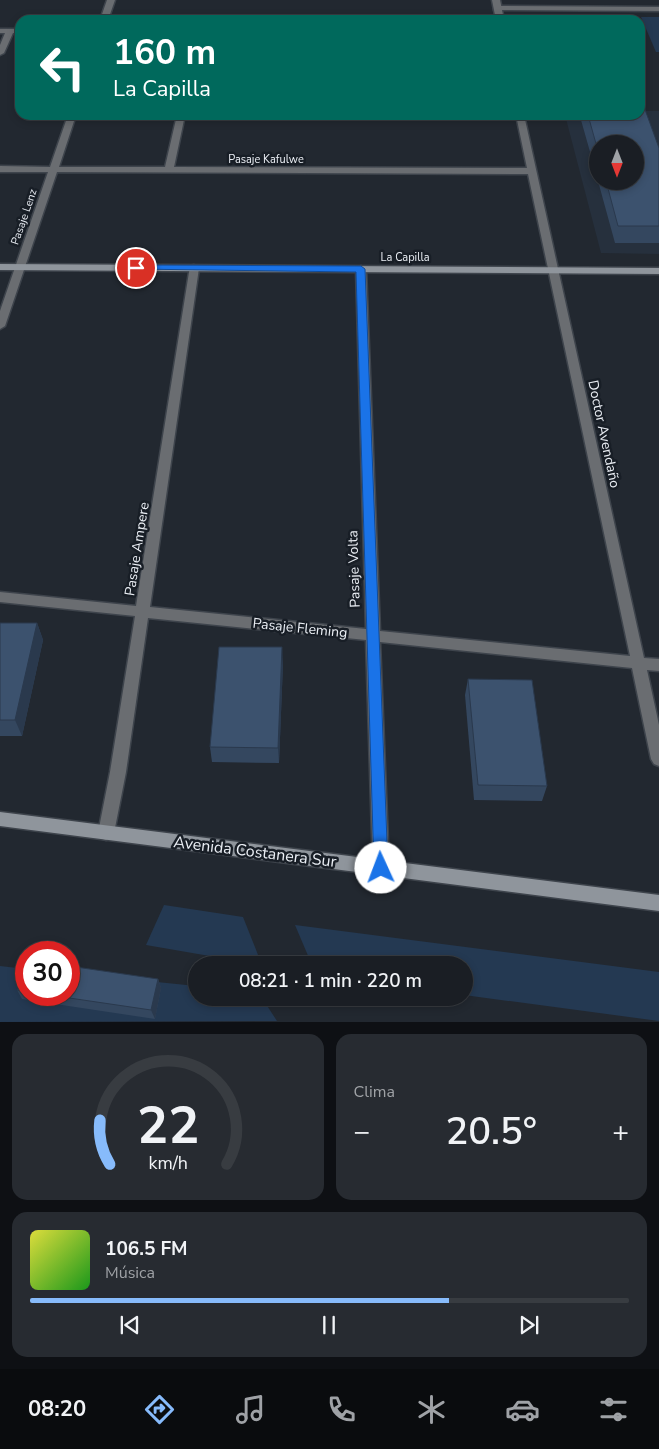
<!DOCTYPE html>
<html lang="es">
<head>
<meta charset="utf-8">
<style>
  :root { --surface:#1a1e24; --page:#272b31; --text:#f1f3f6; --muted:#9fa2a6; --line:#383c41; --accent:#87bbfb }
  body { margin:0; font-family:"Nunito Sans",sans-serif; background:var(--page); color:var(--text); height:100vh; display:flex; flex-direction:column; font-size:19px; white-space:nowrap }
  * { box-sizing:border-box; margin:0 }
  p { font-size:16px; color:var(--muted) }
  .icon { flex:none; width:28px; height:28px; fill:none; stroke:currentColor; stroke-width:2; stroke-linecap:round; stroke-linejoin:round }
  .map { position:relative; height:1022px; overflow:hidden }
  .side { display:flex; flex-direction:column; gap:12px; padding:12px; background:#0e1014; flex:1 }
  .side>* { flex:none }
  .hud { position:absolute; left:15px; top:15px; width:630px; height:105px; border-radius:15px; box-shadow:0 2px 8px #0003,0 0 0 1px var(--line); background:#00695c; color:#fff; overflow:hidden }
  .needle { width:32px; rotate:180deg }
  .fabs { position:absolute; left:589px; top:135px; display:grid; gap:10px }
  .fabs a { display:grid; place-items:center; width:55px; height:55px; border-radius:50%; background:var(--surface); box-shadow:0 2px 8px #0003,0 0 0 1px var(--line); font-size:25px }
  .speed { position:absolute; left:15px; top:941px; display:flex; gap:10px; font-size:25px; font-weight:700; text-align:center }
  .speed>* { display:grid; place-content:center; width:65px; height:65px; border-radius:50%; background:var(--surface); box-shadow:0 2px 8px #0003,0 0 0 1px var(--line); line-height:1 }
  .speed .limit { border:8px solid #d22; background:#fff; color:#111 }
  .pin { position:absolute; display:grid; place-items:center; width:42px; height:42px; color:#fff; margin:-21px; border:2px solid #fff; border-radius:50%; box-shadow:0 1px 5px #0007 }
  .me { position:absolute; width:55px; margin:-28px; rotate:358deg; stroke-linejoin:round; filter:drop-shadow(0 0 4px #0008) }
  .turn { display:flex; align-items:center; gap:18px; height:105px; padding:0 15px; font-size:22px }
  .turn .icon { width:65px; height:65px; stroke-width:2.5 }
  .turn b { display:block; font-size:35px; line-height:42px }
  .big { font-size:38px; font-weight:600; line-height:1.1 }
  .side .tile { flex:1; display:flex; flex-direction:column; justify-content:center; gap:8px; min-width:0; padding:0 18px; border-radius:15px; background:var(--page) }
  .side .dial { align-items:center; gap:0 }
  .dial svg { height:130px; overflow:visible; fill:none; stroke:var(--line); stroke-width:7; stroke-linecap:round; text-anchor:middle }
  .dial text { fill:var(--text); stroke:none }
  .song { display:flex; align-items:center; gap:15px }
  .cover { width:60px; height:60px; border-radius:8px; background:linear-gradient(135deg,hsl(60 70% 55%),hsl(120 70% 35%)) }
  .played { height:5px; border-radius:2px; background:linear-gradient(90deg,var(--accent) 70%,var(--line) 70%) }
  .keys { display:flex; justify-content:space-around; direction:ltr }
  .heat { display:flex; justify-content:space-between; align-items:center; font-size:28px; direction:ltr }
  .side .tiles { flex:1; display:grid; gap:12px; grid-template-columns:1fr 1fr }
  .tile:last-child { grid-column:span 2 }
  .trip { position:absolute; left:188px; top:956px; width:285px; height:50px; border-radius:25px; background:var(--surface); box-shadow:0 2px 8px #0003,0 0 0 1px var(--line); font-weight:600; line-height:50px; text-align:center }
  .menu { display:flex; height:80px; justify-content:space-around; align-items:center; background:#0a0c0e; color:var(--muted) }
  .menu .icon { width:35px; height:35px }
  .menu .on { color:var(--accent) }
  .menu b { font-size:22px; color:var(--text) }
  .map>svg:first-child { display:block }
  .built { fill:#26303d; fill-rule:evenodd }
  .green { fill:#243952 }
  .lines { fill:none; stroke-linecap:round; stroke-linejoin:round }
  .lane-casing { stroke:#3e444c; stroke-width:3 }
  .street-casing { stroke:#3e444c; stroke-width:3 }
  .secondary-casing { stroke:#3e444c; stroke-width:3 }
  .lane { fill:#6a6d71; fill-rule:evenodd }
  .street { fill:#6a6d71; fill-rule:evenodd }
  .secondary { fill:#8f959c; fill-rule:evenodd }
  .wall { fill:#34475f }
  .shaded-wall { fill:#2a394d }
  .building { fill:#3c526e; stroke:#2a394d }
  .route { fill:#1a73e8; stroke:#114b97 }
  .labels { text-anchor:middle; dominant-baseline:central; stroke-width:5; stroke-linejoin:round; paint-order:stroke }
  .far-street-label { font-size:11px; fill:#ebeff5; stroke:#181e26 }
  .street-label { font-size:14px; fill:#ebeff5; stroke:#181e26 }
  .near-street-label { font-size:16px; fill:#ebeff5; stroke:#181e26 }
</style>
</head>
<body>
<div class="map">
<svg width="659" height="1022" viewBox="0 0 659 1022">
  <rect width="100%" height="100%" fill="#222830"/>
  <!-- built -->
  <path class="built" d="M640 111H659V254L601 253 565 115H640ZM598 144H635V181H598Z"/>
  <!-- green -->
  <g class="green">
    <path d="M641 17H659V52H656Z"/>
    <path d="M164 905 243 917 262 965 146 945Z"/>
    <path d="M295 925 659 972V1021L464 995V965H312Z"/>
    <path d="M0 966 26 969V995H69V973L196 986V998H262L277 1021 0 1022Z"/>
  </g>
  <g class="lines">
    <!-- lane casing -->
    <g class="lane-casing">
      <path id="lane" d="M494 6 659 7V11L497 10H494Z"/>
    </g>
    <!-- street casing -->
    <g class="street-casing">
      <g id="street">
        <path d="M107 0H115L108 20H100Z"/>
        <path d="M492 0H500L504 20H496Z"/>
        <path d="M0 29H20V33H13L4 53 0 55V45L5 33H0Z"/>
        <path d="M68 115H76L59 167H165L177 115H185L174 167 527 168 516 115H524L644 658 659 659V671L647 670 659 725V766L654 764 651 759 632 668 380 642 389 868 387 874 381 876 375 874 373 868 366 640 148 618 126 772 114 833 112 838 106 840 100 838 98 833 110 772 135 616 0 602V592L136 606 190 266 194 265 199 268 150 607 366 629 356 269 361 266 366 269 380 631 630 656 528 174 57 172 5 326 0 329V311L48 172H0V166L50 167Z"/>
      </g>
    </g>
    <!-- secondary casing -->
    <g class="secondary-casing">
      <g id="secondary">
        <path d="M0 264 659 268V274L0 270Z"/>
        <path d="M0 812 659 895V911L0 826Z"/>
      </g>
    </g>
    <!-- lane -->
    <use href="#lane" class="lane"/>
    <!-- street -->
    <use href="#street" class="street"/>
    <!-- secondary -->
    <use href="#secondary" class="secondary"/>
  </g>
  <!-- wall -->
  <g class="wall">
    <path d="M582 115H588L659 148V243H615L598 181H635L598 144V180L581 120Z"/>
    <path d="M0 623H37L43 640 22 736H0Z"/>
    <path d="M283 663 279 763 212 762 210 747Z"/>
    <path d="M468 679 547 786 542 801 474 800 465 695Z"/>
    <path d="M26 960V995H69L158 979 161 988 155 1019 22 999 17 990Z"/>
  </g>
  <!-- shaded-wall -->
  <g class="shaded-wall">
    <path d="M37 623 43 640 22 736 15 720Z"/>
    <path d="M282 647 283 663 279 763 278 748Z"/>
    <path d="M158 979 161 988 155 1019 151 1010Z"/>
  </g>
  <!-- building -->
  <g class="building">
    <path d="M640 104H643L659 148V226H618L606 181H635V144H598V151L588 115H640Z"/>
    <path d="M0 623H37L15 720H0Z"/>
    <path d="M219 647H282L278 748 210 747Z"/>
    <path d="M468 679 532 680 547 786 478 785Z"/>
    <path d="M26 960V992L17 990Z"/>
    <path d="M69 966 158 979 151 1010 49 995H69Z"/>
  </g>
  <!-- route -->
  <path class="route" d="M136 265 361 266 365 269 388 868 386 873 381 875 376 873 374 868 356 272 133 269 132 268Z"/>
  <g class="labels">
    <!-- far-street labels -->
    <g class="far-street-label">
      <text x="266" y="159">Pasaje Kafulwe</text>
      <text transform="translate(24 217) rotate(-71)">Pasaje Lenz</text>
      <text x="405" y="257">La Capilla</text>
    </g>
    <!-- street labels -->
    <g class="street-label">
      <text transform="translate(604 434) rotate(78)">Doctor Avendaño</text>
      <text transform="translate(137 549) rotate(-81)">Pasaje Ampere</text>
      <text transform="translate(354 569) rotate(-92)">Pasaje Volta</text>
      <text transform="translate(300 628) rotate(6)">Pasaje Fleming</text>
    </g>
    <!-- near-street labels -->
    <g class="near-street-label">
      <text transform="translate(255 852) rotate(7)">Avenida Costanera Sur</text>
    </g>
  </g>
</svg>
<div class="fabs">
<a><svg class="needle" viewBox="-14 -14 28 28"><path d="M0-13l5 13h-10z" fill="#e53935"/><path d="M0 13l5-13h-10z" fill="#9fa2a6"/></svg></a>
</div>
<div class="speed"><div class="limit">30</div></div>
<div class="pin" style="left:136px;top:268px;background:#d93025"><svg class="icon" aria-label="arrive" viewBox="0 0 24 24"><path d="M6 21V4h12l-3 4 3 4H6"/></svg></div>
<svg class="me" style="left:381px;top:868px" viewBox="-20 -20 40 40"><circle r="19" fill="#fff"/><path d="M0-13L10 11 0 6-10 11z" fill="#1a73e8"/></svg>
<div class="trip">08:21 · 1 min · 220 m</div>
<div class="hud">
<div class="turn"><svg class="icon" aria-label="left" viewBox="0 0 24 24"><path d="M17 20v-9H6M10 6l-5 5 5 5"/></svg><div><b>160 m</b>La Capilla</div></div>
</div>
</div>
<section class="side">
<div class="tiles">
<div class="tile dial"><svg viewBox="0 0 100 80">
<path d="M14 69A42 42 0 1 1 86 69"/>
<path d="M14 69A42 42 0 0 1 8 42" stroke="#87bbfb"/>
<text x="50" y="56" font-size="32" font-weight="700">22</text>
<text x="50" y="72" font-size="11">km/h</text>
</svg></div>
<div class="tile"><p>Clima</p>
<div class="heat"><a>−</a><b class="big">20.5°</b><a>+</a></div>
</div>
<div class="tile">
<div class="song"><i class="cover"></i><div><b>106.5 FM</b><p>Música</p></div></div>
<div class="played"></div>
<div class="keys"><svg class="icon" aria-label="previous" viewBox="0 0 24 24"><path d="M18 5L8 12l10 7zM5 5v14"/></svg><svg class="icon" aria-label="pause" viewBox="0 0 24 24"><path d="M8 5v14M16 5v14"/></svg><svg class="icon" aria-label="next" viewBox="0 0 24 24"><path d="M6 5l10 7-10 7zM19 5v14"/></svg></div>
</div>
</div>
</section>
<nav class="menu">
<b>08:20</b>
<svg class="icon on" aria-label="directions" viewBox="0 0 24 24"><path d="M12 3l9 9-9 9-9-9zM9 14v-3h6M13 9l2 2-2 2"/></svg>
<svg class="icon" aria-label="music" viewBox="0 0 24 24"><path d="M9 18V5l10-2v13"/><circle cx="6" cy="18" r="3"/><circle cx="16" cy="16" r="3"/></svg>
<svg class="icon" aria-label="phone" viewBox="0 0 24 24"><path d="M5 4h4l2 5-3 2q2 4 5 5l2-3 5 2v4C11 20 4 13 5 4z"/></svg>
<svg class="icon" aria-label="climate" viewBox="0 0 24 24"><path d="M12 3v18M4 7l16 10M4 17L20 7"/></svg>
<svg class="icon" aria-label="car" viewBox="0 0 24 24"><path d="M5 17H2v-5l4-1 3-4h7l3 4 3 1v5h-3M9 17h6M6 11h13"/><circle cx="7" cy="17" r="2"/><circle cx="17" cy="17" r="2"/></svg>
<svg class="icon" aria-label="filters" viewBox="0 0 24 24"><path d="M4 7h16M4 17h16"/><circle cx="9" cy="7" r="2"/><circle cx="15" cy="17" r="2"/></svg>
</nav>
</body>
</html>
